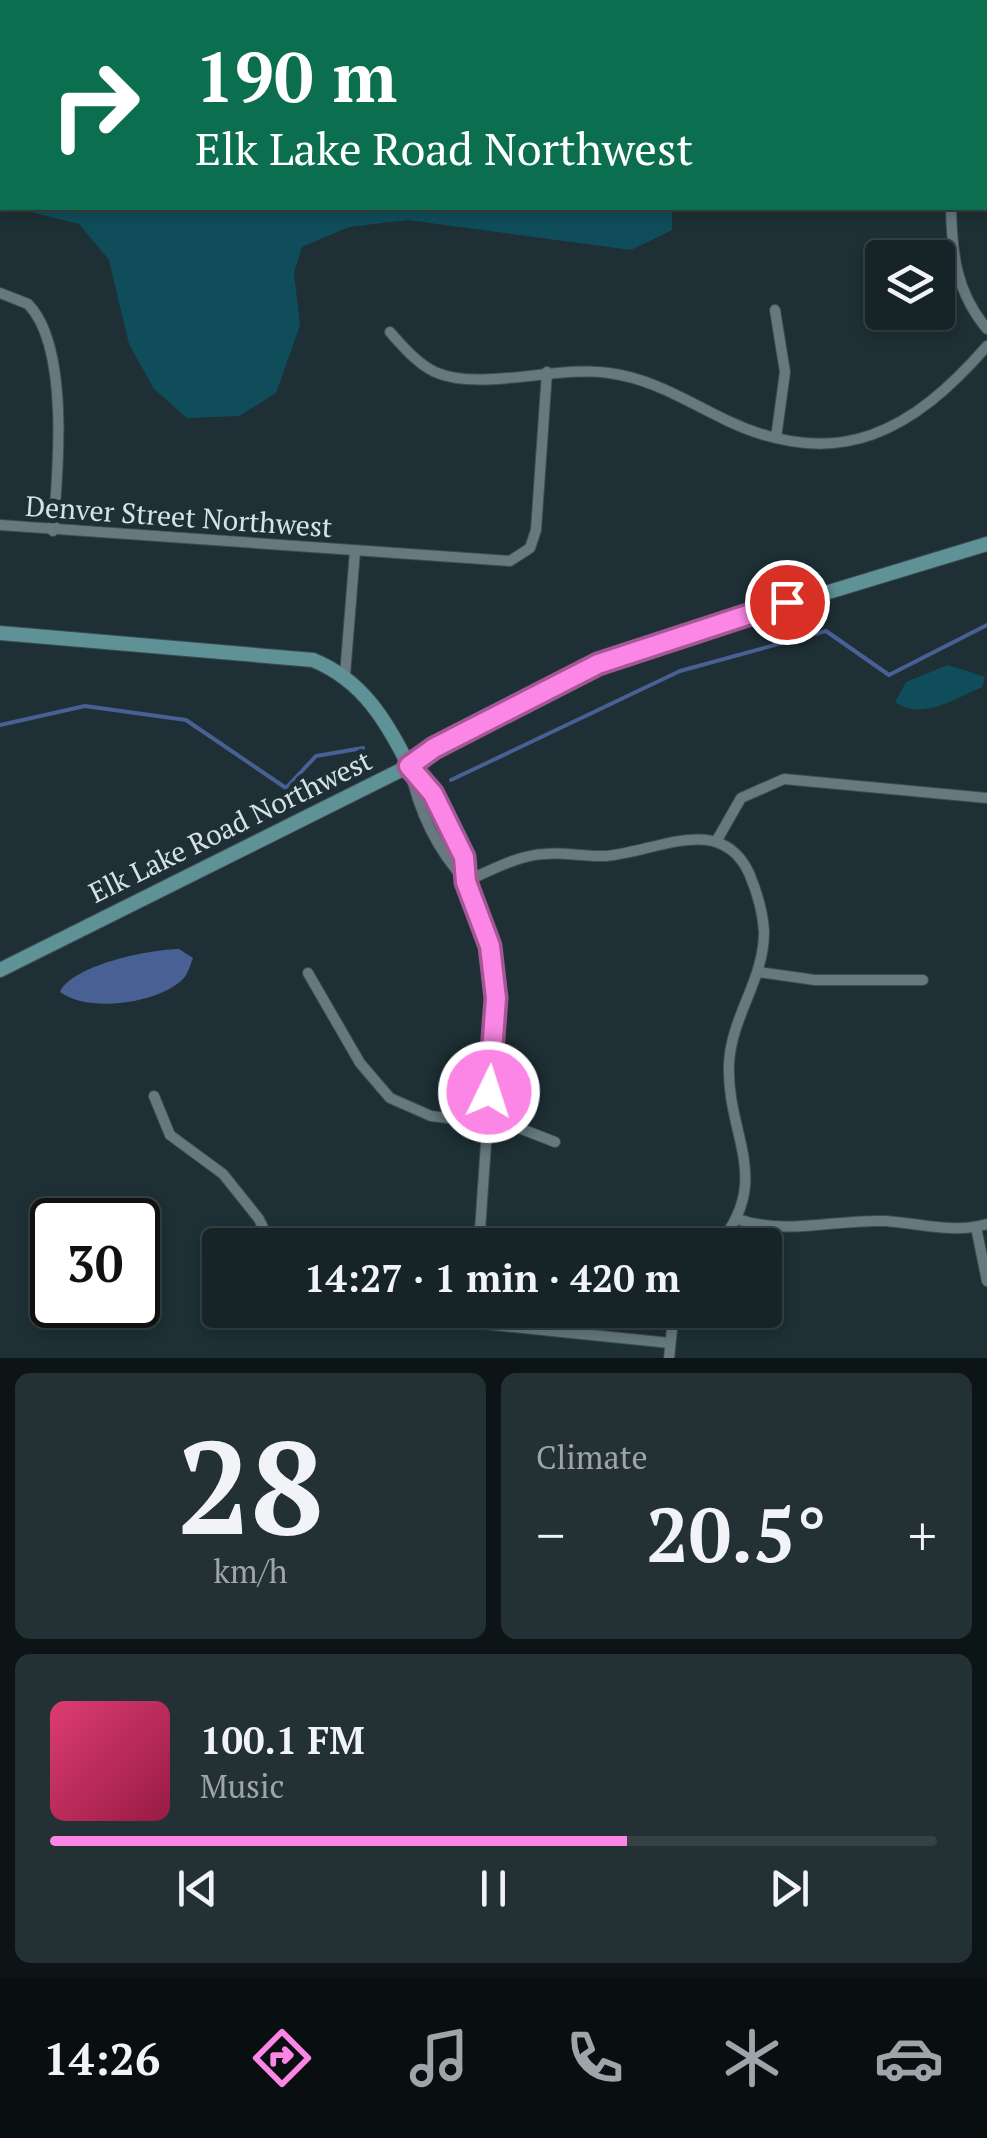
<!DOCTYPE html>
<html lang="en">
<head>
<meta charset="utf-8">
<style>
  :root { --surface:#162428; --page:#233034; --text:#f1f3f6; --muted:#9ea4a8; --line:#354145; --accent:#fb86e5 }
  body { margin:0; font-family:"PT Serif",serif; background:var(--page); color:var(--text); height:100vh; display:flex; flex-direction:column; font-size:38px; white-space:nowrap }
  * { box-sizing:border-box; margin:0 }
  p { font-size:32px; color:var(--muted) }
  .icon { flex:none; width:55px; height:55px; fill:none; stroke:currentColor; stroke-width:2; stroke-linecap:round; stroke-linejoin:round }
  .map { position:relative; height:1358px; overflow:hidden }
  .side { display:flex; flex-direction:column; gap:15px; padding:15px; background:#0c1416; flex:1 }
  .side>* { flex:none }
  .guide { position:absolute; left:0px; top:0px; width:988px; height:210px; box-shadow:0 5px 15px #0003,0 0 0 2px var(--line); background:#0b6e4f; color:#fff; overflow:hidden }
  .controls { position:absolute; left:865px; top:240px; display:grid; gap:20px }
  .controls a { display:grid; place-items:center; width:90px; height:90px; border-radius:10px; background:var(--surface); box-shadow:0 5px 15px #0003,0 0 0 2px var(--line); font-size:50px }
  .speed { position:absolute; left:30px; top:1198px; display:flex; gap:20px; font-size:50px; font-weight:700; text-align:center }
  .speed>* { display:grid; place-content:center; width:130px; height:130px; border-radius:50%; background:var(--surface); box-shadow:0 5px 15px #0003,0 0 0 2px var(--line); line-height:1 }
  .speed .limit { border:5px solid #111; border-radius:15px; background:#fff; color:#111 }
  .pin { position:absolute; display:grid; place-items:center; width:85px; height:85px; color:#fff; margin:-42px; border:5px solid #fff; border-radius:50%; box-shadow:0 2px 10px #0007 }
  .me { position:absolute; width:110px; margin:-55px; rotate:4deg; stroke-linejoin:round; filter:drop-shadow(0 0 8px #0008) }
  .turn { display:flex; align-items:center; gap:35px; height:210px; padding:0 30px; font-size:45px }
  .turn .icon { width:130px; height:130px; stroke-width:2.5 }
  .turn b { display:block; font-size:70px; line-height:85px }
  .big { font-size:75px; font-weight:600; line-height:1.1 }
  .side .tile { flex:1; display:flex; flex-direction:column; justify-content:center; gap:15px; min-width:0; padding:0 35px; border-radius:15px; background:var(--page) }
  .side .dial { align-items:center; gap:0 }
  .dial b { font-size:130px; line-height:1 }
  .song { display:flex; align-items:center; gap:30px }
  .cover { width:120px; height:120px; border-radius:15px; background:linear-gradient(135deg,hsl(340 70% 55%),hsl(340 70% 35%)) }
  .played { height:10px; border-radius:5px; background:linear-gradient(90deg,var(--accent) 65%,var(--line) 65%) }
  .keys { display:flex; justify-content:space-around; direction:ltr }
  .heat { display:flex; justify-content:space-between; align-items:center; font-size:55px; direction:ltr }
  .side .tiles { flex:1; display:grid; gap:15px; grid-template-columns:1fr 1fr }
  .tile:last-child { grid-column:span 2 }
  .trip { position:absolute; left:202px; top:1228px; width:580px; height:100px; border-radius:10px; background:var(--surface); box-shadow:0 5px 15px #0003,0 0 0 2px var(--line); font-weight:600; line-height:100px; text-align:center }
  .tab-bar { display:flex; height:160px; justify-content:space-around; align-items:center; background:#090e10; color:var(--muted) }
  .tab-bar .icon { width:70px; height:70px }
  .tab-bar .selected { color:var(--accent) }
  .tab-bar b { font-size:45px; color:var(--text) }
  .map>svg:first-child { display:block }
  .green { fill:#104d5b }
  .water { fill:#486093 }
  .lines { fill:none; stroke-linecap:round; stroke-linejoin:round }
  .stream { stroke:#486093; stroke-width:4 }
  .street-casing { stroke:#3d4d51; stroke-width:12 }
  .secondary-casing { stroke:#3d4d51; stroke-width:16 }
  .street { stroke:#65797f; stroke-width:10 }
  .secondary { stroke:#5e9296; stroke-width:14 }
  .route-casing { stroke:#a35795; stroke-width:25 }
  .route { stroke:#fb86e5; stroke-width:18 }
  .labels { text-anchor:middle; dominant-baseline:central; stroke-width:10; stroke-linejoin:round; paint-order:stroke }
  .street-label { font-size:28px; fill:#d7e2e6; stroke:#1e3035 }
</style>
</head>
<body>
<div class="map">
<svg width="987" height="1358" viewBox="0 0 987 1358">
  <rect width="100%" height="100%" fill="#1e3035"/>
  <!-- green -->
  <g class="green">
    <path d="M0 0H599L605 2H2V204Z"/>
    <path d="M14 208H672V230L631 250 408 220 349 227 302 247 294 273 300 325 276 393 239 416 187 418 154 389 129 344 109 260 79 224Z"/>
    <path d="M948 665 985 677 982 687C954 699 922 721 895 702L906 682Z"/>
  </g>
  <!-- water -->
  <path class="water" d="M179 949 193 958C190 965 188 975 182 980 156 1004 88 1013 60 992 72 965 151 949 179 949Z"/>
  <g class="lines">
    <!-- stream -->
    <g class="stream">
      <path d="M0 725 85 706 186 720 286 788 316 756 363 748"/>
      <path d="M451 780 680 671 826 631 889 675 987 625"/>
    </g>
    <!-- street casing -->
    <g class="street-casing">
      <g id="street">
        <path d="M922 0V2"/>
        <path d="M951 208C952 254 956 292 987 329"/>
        <path d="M0 293 28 304C70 347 58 474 53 531"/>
        <path d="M775 310 785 372 776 438"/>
        <path d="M390 332C403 347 418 364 435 372 480 392 558 365 609 373 654 379 688 402 728 421 839 473 913 431 987 346"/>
        <path d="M0 525 510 561 530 548 536 530 547 372"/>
        <path d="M345 675 355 551"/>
        <path d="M409 766C437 799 462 838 466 881 436 849 418 809 409 766Z"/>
        <path d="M717 840 741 798 784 779 987 798"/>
        <path d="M758 972 815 980H923"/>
        <path d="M308 973 360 1063 390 1098 431 1116 514 1126 555 1142"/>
        <path d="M154 1096 170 1135 223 1174 259 1219 271 1245"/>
        <path d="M737 1219C788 1236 833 1219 885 1221 920 1223 952 1234 987 1224"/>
        <path d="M976 1227 987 1281"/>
        <path d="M479 1245 496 998 490 946 466 881C491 871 517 855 545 854 565 852 585 857 606 856 656 852 720 812 749 873 757 892 763 911 764 932 764 980 731 1017 729 1064 726 1135 774 1179 718 1245"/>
        <path d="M348 1310 670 1343"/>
        <path d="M669 1358 674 1310"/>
      </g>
    </g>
    <!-- secondary casing -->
    <g class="secondary-casing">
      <g id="secondary">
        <path d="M0 633 313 660C362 680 386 720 409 766"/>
        <path d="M0 970 409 766 434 748 552 686 631 652 987 544"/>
      </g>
    </g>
    <!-- street -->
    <use href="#street" class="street"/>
    <!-- secondary -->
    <use href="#secondary" class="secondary"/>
  </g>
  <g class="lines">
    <!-- route casing -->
    <g class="route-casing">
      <path id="route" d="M489 1092 496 998 490 946 466 882 464 857 433 794 409 766 434 748 598 664 787 602"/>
    </g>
    <!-- route -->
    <use href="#route" class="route"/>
  </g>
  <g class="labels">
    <!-- street labels -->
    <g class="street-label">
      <text transform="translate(179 516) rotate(4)">Denver Street Northwest</text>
      <text transform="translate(230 826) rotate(-26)">Elk Lake Road Northwest</text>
    </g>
  </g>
</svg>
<div class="controls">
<a><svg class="icon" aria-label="layers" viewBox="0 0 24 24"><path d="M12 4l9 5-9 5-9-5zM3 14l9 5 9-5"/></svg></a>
</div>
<div class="speed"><div class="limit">30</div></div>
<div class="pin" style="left:787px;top:602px;background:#d93025"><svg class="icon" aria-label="arrive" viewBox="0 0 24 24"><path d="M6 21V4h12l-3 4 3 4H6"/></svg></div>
<svg class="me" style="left:489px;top:1092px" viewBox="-20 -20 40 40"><circle r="17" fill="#fb86e5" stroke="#fff" stroke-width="3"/><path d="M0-11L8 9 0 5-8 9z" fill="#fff"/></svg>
<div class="trip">14:27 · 1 min · 420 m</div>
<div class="guide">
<div class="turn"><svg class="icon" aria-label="right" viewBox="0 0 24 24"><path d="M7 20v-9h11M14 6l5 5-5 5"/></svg><div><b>190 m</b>Elk Lake Road Northwest</div></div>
</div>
</div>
<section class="side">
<div class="tiles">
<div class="tile dial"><b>28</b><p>km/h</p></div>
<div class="tile"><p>Climate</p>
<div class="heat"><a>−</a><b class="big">20.5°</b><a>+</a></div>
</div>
<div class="tile">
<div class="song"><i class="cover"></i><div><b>100.1 FM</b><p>Music</p></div></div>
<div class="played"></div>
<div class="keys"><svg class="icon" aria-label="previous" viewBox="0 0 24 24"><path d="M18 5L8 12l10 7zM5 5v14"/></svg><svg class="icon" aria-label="pause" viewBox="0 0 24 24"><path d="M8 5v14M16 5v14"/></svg><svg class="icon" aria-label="next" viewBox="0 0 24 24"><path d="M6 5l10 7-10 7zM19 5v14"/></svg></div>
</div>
</div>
</section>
<nav class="tab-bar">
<b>14:26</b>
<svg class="icon selected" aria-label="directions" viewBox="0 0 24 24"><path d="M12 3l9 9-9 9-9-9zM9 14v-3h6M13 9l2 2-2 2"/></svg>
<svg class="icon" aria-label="music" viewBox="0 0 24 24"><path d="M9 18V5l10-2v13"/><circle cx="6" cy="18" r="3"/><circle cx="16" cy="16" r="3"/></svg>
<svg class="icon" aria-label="phone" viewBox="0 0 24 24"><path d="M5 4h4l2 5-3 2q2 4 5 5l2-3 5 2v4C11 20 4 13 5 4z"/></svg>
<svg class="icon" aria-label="climate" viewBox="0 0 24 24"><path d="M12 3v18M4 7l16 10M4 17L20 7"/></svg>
<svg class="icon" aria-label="car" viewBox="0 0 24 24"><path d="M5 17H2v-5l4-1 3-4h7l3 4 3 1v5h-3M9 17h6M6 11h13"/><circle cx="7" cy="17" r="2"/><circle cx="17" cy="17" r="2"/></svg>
</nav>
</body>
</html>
